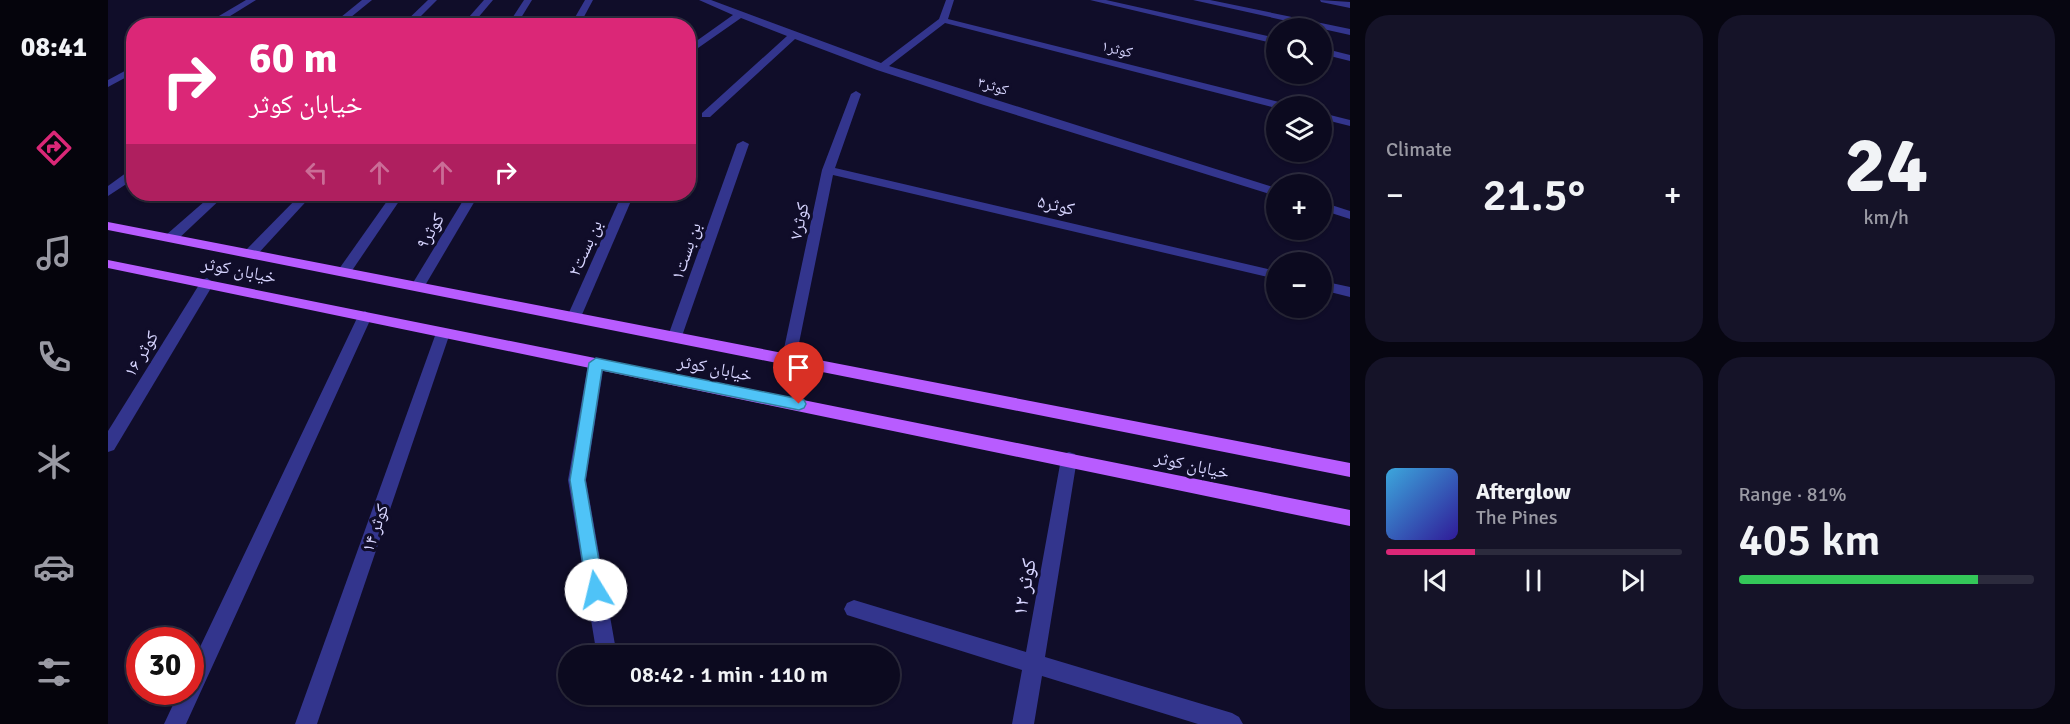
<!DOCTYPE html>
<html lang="en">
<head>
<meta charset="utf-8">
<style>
  :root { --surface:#0c0a1f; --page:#151328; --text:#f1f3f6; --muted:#9a9aa4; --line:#2c2b3d; --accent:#db2777 }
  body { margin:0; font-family:Signika,"Noto Naskh Arabic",sans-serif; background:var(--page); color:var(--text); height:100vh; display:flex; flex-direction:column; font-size:22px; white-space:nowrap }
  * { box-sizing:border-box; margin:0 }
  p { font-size:20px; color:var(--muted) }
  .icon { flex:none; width:33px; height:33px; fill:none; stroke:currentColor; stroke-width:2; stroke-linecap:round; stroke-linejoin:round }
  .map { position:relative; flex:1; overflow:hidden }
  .panel { display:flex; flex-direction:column; gap:15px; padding:15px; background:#070611; width:720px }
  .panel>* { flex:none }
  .banner { position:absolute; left:18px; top:18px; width:570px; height:183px; border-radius:24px; box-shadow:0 2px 4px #0004,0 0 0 2px var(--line); background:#db2777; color:#fff; overflow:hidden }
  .fabs { position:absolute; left:1158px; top:18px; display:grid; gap:12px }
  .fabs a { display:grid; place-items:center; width:66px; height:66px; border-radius:50%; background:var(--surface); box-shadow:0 2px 4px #0004,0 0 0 2px var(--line); font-size:30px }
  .speed { position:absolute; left:18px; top:627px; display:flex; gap:12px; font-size:30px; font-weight:700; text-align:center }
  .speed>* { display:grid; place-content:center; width:78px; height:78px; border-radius:50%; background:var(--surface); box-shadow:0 2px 4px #0004,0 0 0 2px var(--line); line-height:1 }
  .speed .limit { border:9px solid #d22; background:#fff; color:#111 }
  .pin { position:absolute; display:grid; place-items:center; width:51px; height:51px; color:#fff; margin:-62px -26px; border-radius:50% 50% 50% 0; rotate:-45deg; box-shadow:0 0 6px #0007 }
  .pin .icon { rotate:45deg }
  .me { position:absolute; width:66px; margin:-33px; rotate:351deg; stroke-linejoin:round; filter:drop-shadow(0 0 4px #0008) }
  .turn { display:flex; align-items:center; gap:21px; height:126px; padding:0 24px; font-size:27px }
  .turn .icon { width:78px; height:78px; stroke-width:2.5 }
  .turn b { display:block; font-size:42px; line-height:51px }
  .lanes { display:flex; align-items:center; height:57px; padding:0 24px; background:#0003; justify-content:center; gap:30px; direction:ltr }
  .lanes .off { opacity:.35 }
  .big { font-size:45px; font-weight:600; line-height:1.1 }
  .panel .card { flex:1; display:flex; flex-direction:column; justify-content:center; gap:9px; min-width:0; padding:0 21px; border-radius:24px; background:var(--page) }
  .panel .dial { align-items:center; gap:0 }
  .dial b { font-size:78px; line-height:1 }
  .song { display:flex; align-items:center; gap:18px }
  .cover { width:72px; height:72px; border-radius:9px; background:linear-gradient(135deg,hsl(200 70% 55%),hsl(250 70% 35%)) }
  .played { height:6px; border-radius:3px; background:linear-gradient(90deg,var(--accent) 30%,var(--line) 30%) }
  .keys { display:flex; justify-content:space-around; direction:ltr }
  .heat { display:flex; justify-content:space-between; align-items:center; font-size:33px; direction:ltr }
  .charge { height:9px; border-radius:4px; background:linear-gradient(90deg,#34c759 81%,var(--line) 0) }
  .panel .tiles { flex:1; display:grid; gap:15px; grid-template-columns:repeat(2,1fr) }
  .trip { position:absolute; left:450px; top:645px; width:342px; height:60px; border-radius:30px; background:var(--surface); box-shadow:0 2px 4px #0004,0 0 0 2px var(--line); font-weight:600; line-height:60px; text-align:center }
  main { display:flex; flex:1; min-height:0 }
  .menu { display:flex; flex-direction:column; width:108px; justify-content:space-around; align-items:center; background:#05040c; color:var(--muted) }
  .menu .icon { width:42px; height:42px }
  .menu .selected { color:var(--accent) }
  .menu b { font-size:27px; color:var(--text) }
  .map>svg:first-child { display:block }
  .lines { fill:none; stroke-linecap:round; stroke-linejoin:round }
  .minor { fill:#33358d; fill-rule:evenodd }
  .major { fill:#b85cff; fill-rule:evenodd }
  .route { fill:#4fc3f7; stroke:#337fa1; stroke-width:1.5 }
  .labels { text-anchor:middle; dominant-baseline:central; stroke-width:6; stroke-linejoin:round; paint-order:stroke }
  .far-street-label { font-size:15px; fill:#d7d5ff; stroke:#100d29 }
  .street-label { font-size:18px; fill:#d7d5ff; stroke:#100d29 }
  .near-street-label { font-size:21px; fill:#d7d5ff; stroke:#100d29 }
</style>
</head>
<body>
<main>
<nav class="menu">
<b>08:41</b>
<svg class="icon selected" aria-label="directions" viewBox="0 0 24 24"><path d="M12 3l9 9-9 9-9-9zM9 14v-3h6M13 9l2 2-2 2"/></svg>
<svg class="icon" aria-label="music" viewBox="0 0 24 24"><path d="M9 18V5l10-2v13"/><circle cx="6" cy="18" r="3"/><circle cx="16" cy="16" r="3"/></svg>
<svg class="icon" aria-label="phone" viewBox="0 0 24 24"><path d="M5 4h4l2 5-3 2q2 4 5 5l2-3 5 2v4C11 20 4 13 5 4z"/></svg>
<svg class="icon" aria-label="climate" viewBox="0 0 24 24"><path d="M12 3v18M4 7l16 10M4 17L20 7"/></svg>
<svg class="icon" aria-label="car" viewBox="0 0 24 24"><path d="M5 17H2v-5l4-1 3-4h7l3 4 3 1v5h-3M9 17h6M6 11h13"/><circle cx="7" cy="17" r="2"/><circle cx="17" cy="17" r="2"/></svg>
<svg class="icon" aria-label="filters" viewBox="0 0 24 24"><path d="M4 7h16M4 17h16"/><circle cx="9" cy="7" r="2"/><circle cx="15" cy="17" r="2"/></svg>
</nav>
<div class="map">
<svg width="1242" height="724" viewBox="0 0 1242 724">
  <rect width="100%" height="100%" fill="#100d29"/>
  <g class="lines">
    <!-- minor -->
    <g class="minor">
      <path d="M138 0H148L106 26H94Z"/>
      <path d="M254 0H264L232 26H222Z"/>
      <path d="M320 0H329L303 26H293Z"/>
      <path d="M376 0H385L363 26H353Z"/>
      <path d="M416 0H424L408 26H399Z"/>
      <path d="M477 0H485L471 26H462Z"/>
      <path d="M591 0H603L773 63 831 19 838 0H846L840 19 1179 104 1180 106 1168 108 837 23 781 66 1168 188V196L876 105 769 70 687 39 602 117H594V113L679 36 633 18 580 55V47L625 15Z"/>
      <path d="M982 0H998L1168 38V44Z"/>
      <path d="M1085 0H1102L1242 29V35Z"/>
      <path d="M1212 0 1242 2V8L1213 2Z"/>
      <path d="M1214 48 1242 55V61L1214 54Z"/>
      <path d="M26 66V73L0 87V80Z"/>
      <path d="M748 91 753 94 727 168 1168 271V279L725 175 688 358 686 362H676L674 358 714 170 743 94Z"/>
      <path d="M1214 113 1242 120V126L1214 119Z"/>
      <path d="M635 141 641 144 574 336 567 341 562 340 560 336 629 144Z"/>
      <path d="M22 170H26V179L0 196V186Z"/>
      <path d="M105 194H118L68 241H58L57 238 58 235Z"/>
      <path d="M193 194H205L147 257H137L135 254 137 251Z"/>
      <path d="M284 194H296L241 275H231L229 272 231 269Z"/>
      <path d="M359 194H371L315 289H305L303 286Z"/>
      <path d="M514 194H526L473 317 466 322 461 320 459 317Z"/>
      <path d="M1214 202 1242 211V219L1214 210Z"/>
      <path d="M99 278 106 283 6 450 0 452V431L94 280Z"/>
      <path d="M1214 281 1242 287V297L1214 290Z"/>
      <path d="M257 311 264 316 78 724H56L71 692H82V668L250 316Z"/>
      <path d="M335 328 342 333 209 724H187L328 333Z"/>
      <path d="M488 358 493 360 496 364 478 480 509 656H489L460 480 480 364 483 360Z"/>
      <path d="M961 452 967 454 969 459 937 657 1124 713 1131 717 1135 724H1090L934 676 926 724H904L914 670 739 615 736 609 739 603 746 600 918 652 953 459 955 454Z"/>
    </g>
    <!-- major -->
    <g class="major">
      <path d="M0 222 1242 463V477L0 230Z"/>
      <path d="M0 260 1242 510V526L0 268Z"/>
    </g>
  </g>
  <!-- route -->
  <path class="route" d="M488 358 691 399 696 400 698 404 696 408 691 410 494 370 477 480 496 590 494 595 488 598 482 595 479 590 462 480 481 363Z"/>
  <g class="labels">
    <!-- far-street labels -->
    <g class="far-street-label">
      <text transform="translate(1009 49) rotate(14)">کوثر۱</text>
      <text transform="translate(885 86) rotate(17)">کوثر۳</text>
    </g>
    <!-- street labels -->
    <g class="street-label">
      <text transform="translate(948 205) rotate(13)">کوثر۵</text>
      <text transform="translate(691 221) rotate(-78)">کوثر۷</text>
      <text transform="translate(322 231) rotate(-59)">کوثر۹</text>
      <text transform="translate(477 248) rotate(-66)">بن بست۲</text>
      <text transform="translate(578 251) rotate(-71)">بن بست۱</text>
      <text transform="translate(131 270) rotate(11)">خیابان کوثر</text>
      <text transform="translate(33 354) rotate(-59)">کوثر ۱۶</text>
      <text transform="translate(607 368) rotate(11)">خیابان کوثر</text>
      <text transform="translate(1084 465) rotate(12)">خیابان کوثر</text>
      <text transform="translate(267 528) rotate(-71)">کوثر ۱۴</text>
    </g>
    <!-- near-street labels -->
    <g class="near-street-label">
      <text transform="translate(916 587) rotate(-80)">کوثر ۱۲</text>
    </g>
  </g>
</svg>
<div class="fabs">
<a><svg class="icon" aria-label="search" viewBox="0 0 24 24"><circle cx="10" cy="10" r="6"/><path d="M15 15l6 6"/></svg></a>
<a><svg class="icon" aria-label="layers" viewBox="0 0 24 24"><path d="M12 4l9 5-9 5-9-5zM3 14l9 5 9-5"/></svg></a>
<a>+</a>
<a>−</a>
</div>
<div class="speed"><div class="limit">30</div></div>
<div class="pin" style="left:691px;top:404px;background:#d93025"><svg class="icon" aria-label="arrive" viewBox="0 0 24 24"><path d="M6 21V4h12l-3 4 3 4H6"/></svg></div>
<svg class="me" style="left:488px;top:590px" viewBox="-20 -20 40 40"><circle r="19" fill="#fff"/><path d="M0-13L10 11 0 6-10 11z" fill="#4fc3f7"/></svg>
<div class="trip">08:42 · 1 min · 110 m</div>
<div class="banner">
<div class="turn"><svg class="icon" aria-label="right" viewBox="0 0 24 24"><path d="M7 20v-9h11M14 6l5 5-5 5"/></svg><div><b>60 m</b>خیابان کوثر</div></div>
<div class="lanes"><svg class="icon off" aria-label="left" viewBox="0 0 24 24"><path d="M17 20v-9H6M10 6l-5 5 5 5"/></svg><svg class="icon off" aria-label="ahead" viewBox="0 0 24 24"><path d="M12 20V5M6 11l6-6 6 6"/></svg><svg class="icon off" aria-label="ahead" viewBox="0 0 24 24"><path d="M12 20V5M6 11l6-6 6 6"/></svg><svg class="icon" aria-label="right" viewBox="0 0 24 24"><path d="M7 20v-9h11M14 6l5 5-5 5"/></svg></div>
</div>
</div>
<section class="panel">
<div class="tiles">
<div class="card"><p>Climate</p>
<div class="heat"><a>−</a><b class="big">21.5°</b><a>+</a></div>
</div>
<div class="card dial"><b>24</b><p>km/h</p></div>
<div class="card">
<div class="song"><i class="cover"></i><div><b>Afterglow</b><p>The Pines</p></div></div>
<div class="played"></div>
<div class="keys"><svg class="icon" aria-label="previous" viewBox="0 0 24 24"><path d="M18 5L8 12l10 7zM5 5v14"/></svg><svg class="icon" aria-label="pause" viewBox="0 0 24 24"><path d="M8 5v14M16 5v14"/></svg><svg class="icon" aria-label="next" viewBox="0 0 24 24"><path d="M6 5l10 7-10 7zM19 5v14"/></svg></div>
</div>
<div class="card"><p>Range · 81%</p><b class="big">405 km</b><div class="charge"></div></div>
</div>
</section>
</main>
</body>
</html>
